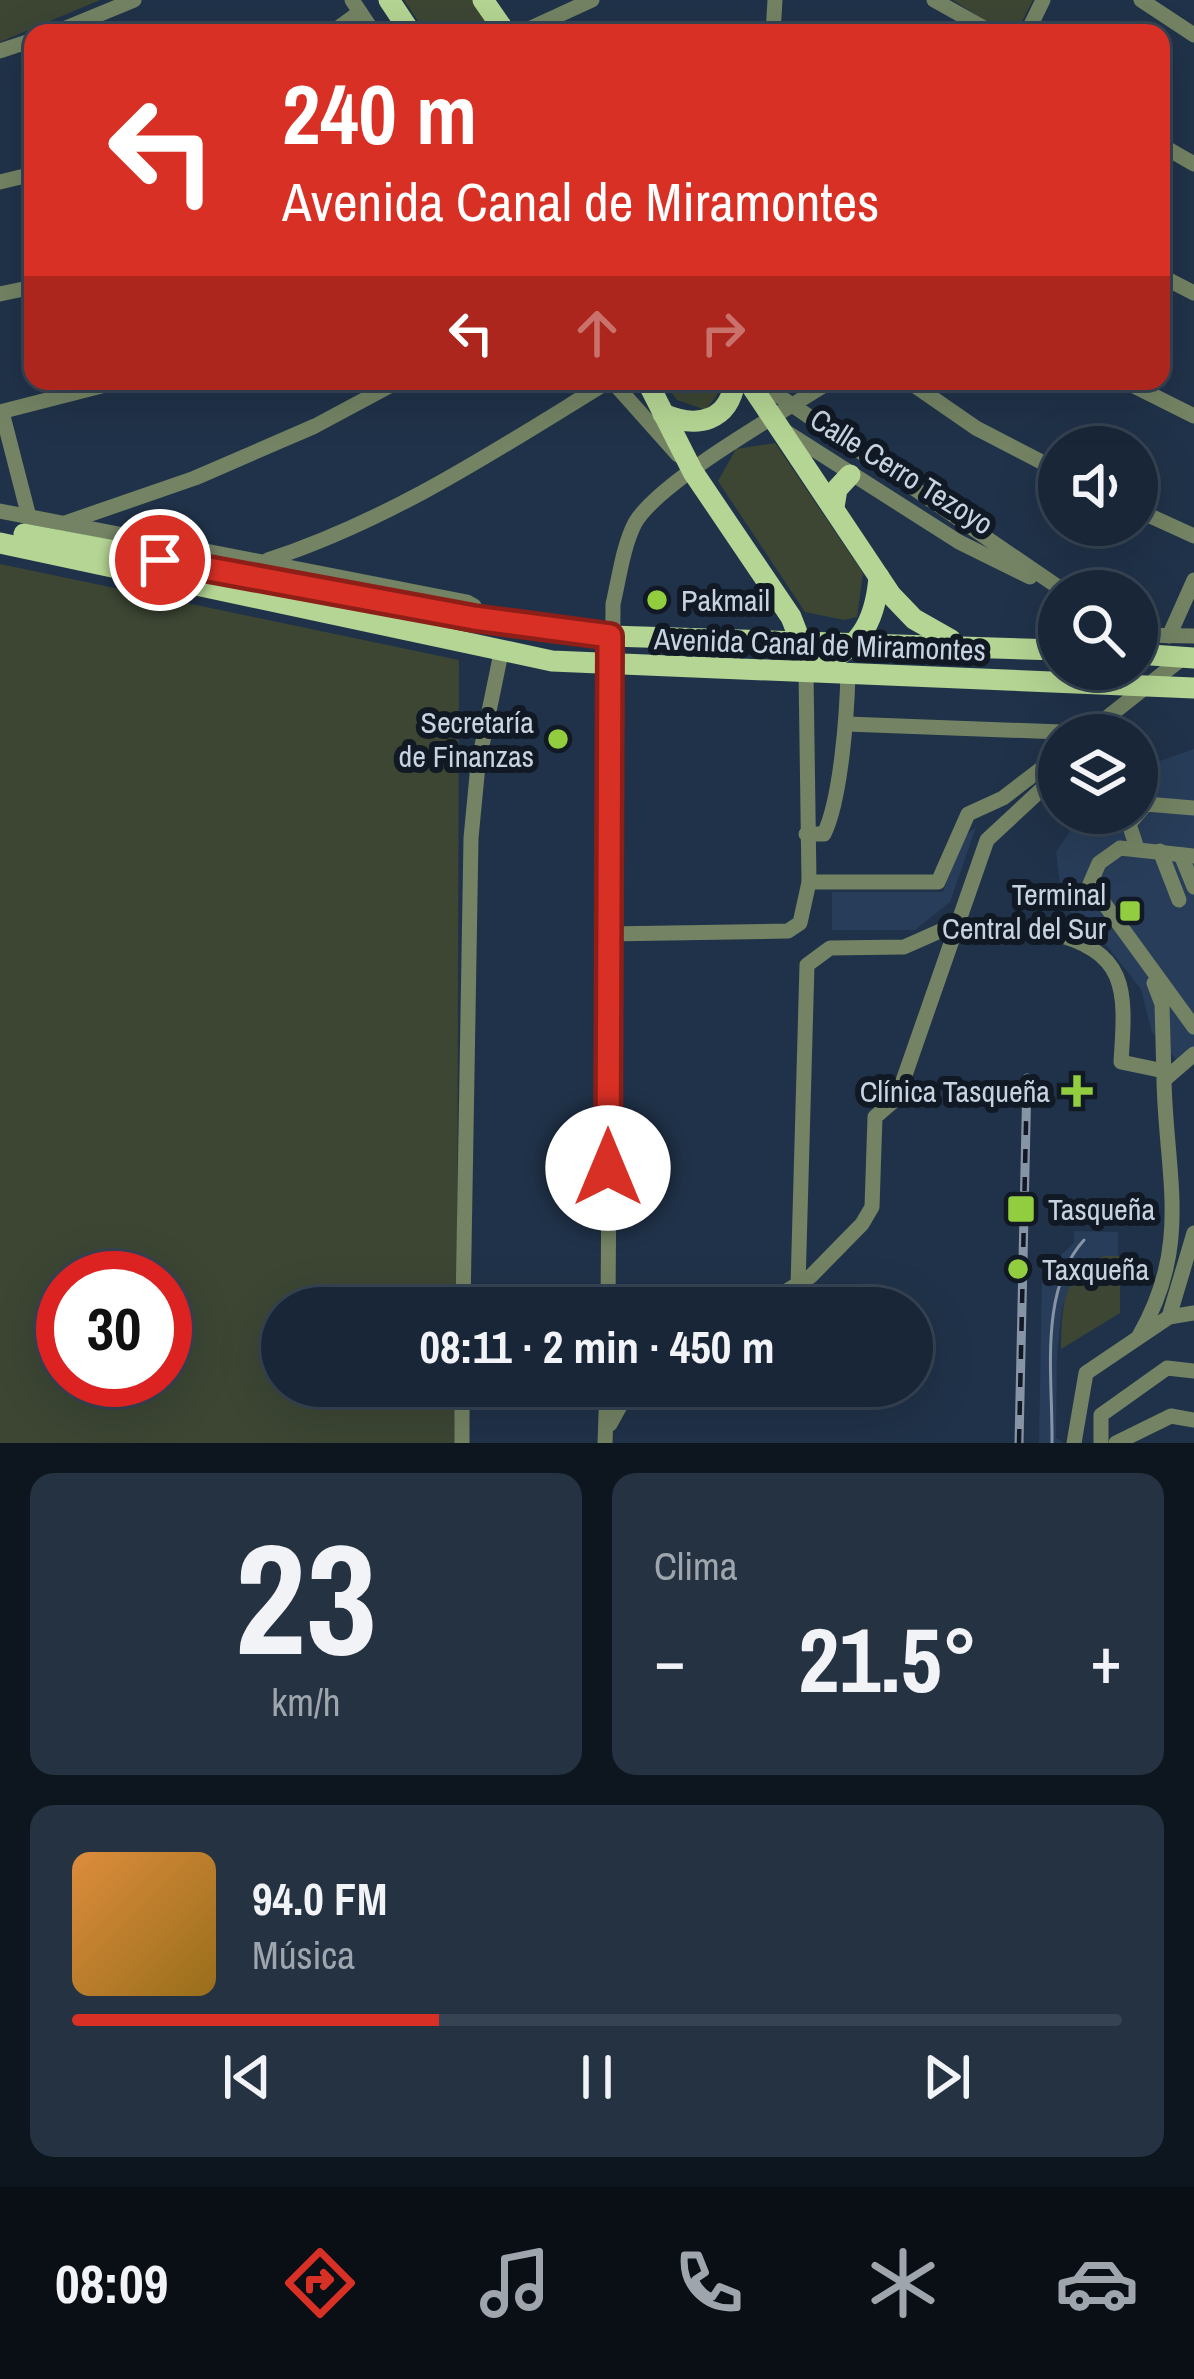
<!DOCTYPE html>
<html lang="es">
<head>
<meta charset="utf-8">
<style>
  :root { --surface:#182637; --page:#253242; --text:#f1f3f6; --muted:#9fa5ad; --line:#364352; --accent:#d93025 }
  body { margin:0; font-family:"Archivo Narrow",sans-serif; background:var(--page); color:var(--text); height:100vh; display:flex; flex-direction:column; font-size:45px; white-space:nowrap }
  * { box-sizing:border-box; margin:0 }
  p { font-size:39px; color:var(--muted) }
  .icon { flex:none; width:66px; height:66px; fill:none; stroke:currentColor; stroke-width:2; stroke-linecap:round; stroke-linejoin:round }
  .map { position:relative; height:1443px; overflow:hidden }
  .side { display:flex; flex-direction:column; gap:30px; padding:30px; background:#0d151e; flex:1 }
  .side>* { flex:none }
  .hud { position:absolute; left:24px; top:24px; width:1146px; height:366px; border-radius:24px; box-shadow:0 12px 48px #0002,0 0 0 3px var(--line); background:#d93025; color:#fff; overflow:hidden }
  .tools { position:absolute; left:1038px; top:426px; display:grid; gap:24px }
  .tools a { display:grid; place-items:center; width:120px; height:120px; border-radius:50%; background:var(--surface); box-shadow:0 12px 48px #0002,0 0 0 3px var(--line); font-size:60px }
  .speed { position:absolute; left:36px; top:1251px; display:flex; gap:24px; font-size:60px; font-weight:700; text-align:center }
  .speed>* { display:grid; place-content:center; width:156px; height:156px; border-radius:50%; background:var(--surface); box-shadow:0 12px 48px #0002,0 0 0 3px var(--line); line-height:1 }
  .speed .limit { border:18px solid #d22; background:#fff; color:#111 }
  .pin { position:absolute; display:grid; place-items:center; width:102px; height:102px; color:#fff; margin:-51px; border:6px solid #fff; border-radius:50%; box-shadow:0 3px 12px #0007 }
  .me { position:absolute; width:132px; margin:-66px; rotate:0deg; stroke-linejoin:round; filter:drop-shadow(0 0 9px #0008) }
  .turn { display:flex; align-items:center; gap:42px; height:252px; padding:0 60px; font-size:54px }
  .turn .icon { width:156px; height:156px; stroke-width:2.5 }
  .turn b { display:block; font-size:84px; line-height:102px }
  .lanes { display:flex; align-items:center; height:114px; padding:0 60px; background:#0003; justify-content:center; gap:60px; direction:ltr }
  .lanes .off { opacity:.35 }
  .big { font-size:90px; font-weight:700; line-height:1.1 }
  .side .tile { flex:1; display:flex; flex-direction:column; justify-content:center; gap:18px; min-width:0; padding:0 42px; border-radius:24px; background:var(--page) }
  .side .dial { align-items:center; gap:0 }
  .dial b { font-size:156px; line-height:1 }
  .song { display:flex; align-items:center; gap:36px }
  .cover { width:144px; height:144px; border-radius:18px; background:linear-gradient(135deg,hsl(30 70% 55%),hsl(40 70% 35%)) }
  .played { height:12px; border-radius:6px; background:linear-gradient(90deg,var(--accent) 35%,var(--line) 35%) }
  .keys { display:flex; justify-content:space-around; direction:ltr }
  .heat { display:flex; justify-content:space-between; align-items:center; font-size:66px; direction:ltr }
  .side .tiles { flex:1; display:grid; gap:30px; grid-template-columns:1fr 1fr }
  .tile:last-child { grid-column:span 2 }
  .trip { position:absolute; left:261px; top:1287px; width:672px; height:120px; border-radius:60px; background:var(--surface); box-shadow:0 12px 48px #0002,0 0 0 3px var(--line); font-weight:700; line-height:120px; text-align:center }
  .tab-bar { display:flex; height:192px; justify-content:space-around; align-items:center; background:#0a0f16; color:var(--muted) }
  .tab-bar .icon { width:84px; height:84px }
  .tab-bar .selected { color:var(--accent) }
  .tab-bar b { font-size:54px; color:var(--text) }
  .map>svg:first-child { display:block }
  .built { fill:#283d59 }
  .green { fill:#3c4633; fill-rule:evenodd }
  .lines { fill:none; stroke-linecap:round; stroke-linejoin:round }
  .minor { stroke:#738363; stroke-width:15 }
  .major { stroke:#b4d593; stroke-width:21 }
  .tram { stroke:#8694a6; stroke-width:3 }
  .rail-casing { stroke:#8694a6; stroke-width:9 }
  .rail { stroke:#111924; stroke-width:4.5; stroke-dasharray:14; stroke-linecap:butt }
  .route-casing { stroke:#8d1f18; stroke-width:30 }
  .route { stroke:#d93025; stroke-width:21 }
  .poi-dot { fill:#91cd3f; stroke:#111924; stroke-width:4.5 }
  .labels { text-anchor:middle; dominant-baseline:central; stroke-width:12; stroke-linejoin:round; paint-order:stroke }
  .street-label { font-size:30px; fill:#c7d3e1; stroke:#111924 }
  .poi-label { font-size:30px; fill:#c7d3e1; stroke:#111924; text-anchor:start }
</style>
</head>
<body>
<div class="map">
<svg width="1194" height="1443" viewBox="0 0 1194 1443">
  <rect width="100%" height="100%" fill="#203249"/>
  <!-- built -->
  <g class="built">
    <path d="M1194 749V1059L1183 1067 1152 1032 1141 989 1107 946 1062 904 1056 852 1082 813H1137V769Z"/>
    <path d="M976 827 950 902 915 930H832V892H943L963 837Z"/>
    <path d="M1074 1231 1118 1232V1256L1091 1262 1073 1278 1062 1308 1057 1353 1056 1438 1064 1443H1039L1042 1277 1057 1276V1259L1074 1243Z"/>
  </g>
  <!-- green -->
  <g class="green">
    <path d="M0 0H100L0 42Z"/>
    <path d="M404 0H476L498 33H426Z"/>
    <path d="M953 0H1033L1016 33H1003Z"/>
    <path d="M663 381H718L717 395 706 410 677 400Z"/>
    <path d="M775 443 863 573 857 617 844 620 805 612 718 481 736 449Z"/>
    <path d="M0 564 459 660 457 1308H282V1386H457V1443H0ZM63 1278H165V1380H63Z"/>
    <path d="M1104 1256H1120V1313L1061 1349C1062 1309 1061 1273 1104 1256Z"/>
  </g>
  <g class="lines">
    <!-- minor -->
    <g class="minor">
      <path d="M352 0 374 33"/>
      <path d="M934 0 993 33"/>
      <path d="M1141 0 1194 35"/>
      <path d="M54 33 134 0"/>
      <path d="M331 33 360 12"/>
      <path d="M520 33 592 0"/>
      <path d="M773 33 775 0"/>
      <path d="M1027 33 1043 0"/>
      <path d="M0 51 33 40"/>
      <path d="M1161 145 1194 164"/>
      <path d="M0 182 33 174"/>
      <path d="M1161 276 1194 293"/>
      <path d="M0 294 33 287"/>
      <path d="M612 381 678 455"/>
      <path d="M757 381 1064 591"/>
      <path d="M908 381 976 428 1059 471"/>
      <path d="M1124 381 1194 416"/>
      <path d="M0 412 121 381"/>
      <path d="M2 412 29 517"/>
      <path d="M788 433 959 542 1030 577"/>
      <path d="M1137 510 1194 536"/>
      <path d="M0 511 467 602 474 606V618"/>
      <path d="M62 524 195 478 315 426 399 381"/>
      <path d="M268 560C393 519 498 449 609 381"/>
      <path d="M1137 635 1194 636"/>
      <path d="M1169 636 1194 580"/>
      <path d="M847 724 1088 733"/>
      <path d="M1085 735 1185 656"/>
      <path d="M806 834H824C841 799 847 714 848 673"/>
      <path d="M1137 848 1129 824 1146 804 1194 808"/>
      <path d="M1160 851 1179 900"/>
      <path d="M1181 855 1194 887"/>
      <path d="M1194 856 1120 848 1099 863 1090 884 1194 1027"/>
      <path d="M809 882H938L968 814 1003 798 1059 755"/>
      <path d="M1047 932C1129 951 1126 989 1121 1062L1164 1071"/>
      <path d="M607 934 788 931 800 923 809 882 806 671"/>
      <path d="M1154 983 1162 1004 1164 1077"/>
      <path d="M798 1286 807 965 830 948 904 947 956 924"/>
      <path d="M463 1308 471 838 478 765 501 653"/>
      <path d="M608 1308 613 604C619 579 623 546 635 523 659 481 786 410 831 381"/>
      <path d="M759 1308 811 1276 862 1224 872 1207 875 1117 897 1098 987 840 1059 773"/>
      <path d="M1169 1317 1194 1233"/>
      <path d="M1139 1336C1192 1244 1166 1177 1164 1080L1194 1054"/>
      <path d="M610 1424 631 1386"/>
      <path d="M462 1443V1386"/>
      <path d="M605 1443 607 1386"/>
      <path d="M1074 1443 1086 1373 1169 1317 1194 1313"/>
      <path d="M1101 1443V1415L1167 1368 1194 1371"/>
      <path d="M1116 1443 1171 1416 1194 1420"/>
    </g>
    <!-- major -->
    <g class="major">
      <path d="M389 0 411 33"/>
      <path d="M483 0 506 33"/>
      <path d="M647 381 693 472 791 617 805 653"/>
      <path d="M748 381 891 595 914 619 951 640"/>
      <path d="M663 414C698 429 729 421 735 381"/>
      <path d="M834 507 837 489 850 475"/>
      <path d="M24 534 474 618 610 636 1059 650"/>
      <path d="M0 543 552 661 1194 688"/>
      <path d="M1137 654 1194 658"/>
      <path d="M812 668C858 651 875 625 879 577"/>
    </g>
    <!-- tram -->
    <path class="tram" d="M1052 1443C1053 1378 1038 1291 1084 1240"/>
    <!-- rail casing -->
    <g class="rail-casing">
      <path id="rail" d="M1019 1443 1027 1078"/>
    </g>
    <!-- rail -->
    <use href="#rail" class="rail"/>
  </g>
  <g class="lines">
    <!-- route casing -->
    <g class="route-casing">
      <path id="route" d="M160 560 474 618 610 636 608 1168"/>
    </g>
    <!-- route -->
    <use href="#route" class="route"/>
  </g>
  <!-- markers -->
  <g class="poi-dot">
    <circle cx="657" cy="600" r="12"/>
    <circle cx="558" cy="739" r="12"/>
    <rect x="1118" y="899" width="24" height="24" rx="6"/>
    <path d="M1071 1073h12v12h12v12h-12v12h-12v-12h-12v-12h12z"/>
    <rect x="1006" y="1194" width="30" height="30" rx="6"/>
    <circle cx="1018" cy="1269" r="12"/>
  </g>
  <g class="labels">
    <!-- street labels -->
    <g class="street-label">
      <text transform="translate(902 471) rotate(32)">Calle Cerro Tezoyo</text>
      <text transform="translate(820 644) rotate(2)">Avenida Canal de Miramontes</text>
    </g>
    <!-- poi labels -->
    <g class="poi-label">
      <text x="681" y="600">Pakmail</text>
      <text x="534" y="722" text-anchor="end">Secretaría<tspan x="534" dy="34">de Finanzas</tspan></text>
      <text x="1106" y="894" text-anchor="end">Terminal<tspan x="1106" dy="34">Central del Sur</tspan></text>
      <text x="1050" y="1091" text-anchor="end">Clínica Tasqueña</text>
      <text x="1048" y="1209">Tasqueña</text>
      <text x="1042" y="1269">Taxqueña</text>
    </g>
  </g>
</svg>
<div class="tools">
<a><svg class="icon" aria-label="sound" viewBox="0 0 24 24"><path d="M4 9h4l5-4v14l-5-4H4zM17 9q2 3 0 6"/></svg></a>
<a><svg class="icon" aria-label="search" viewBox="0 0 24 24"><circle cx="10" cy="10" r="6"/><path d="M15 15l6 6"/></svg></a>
<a><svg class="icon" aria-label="layers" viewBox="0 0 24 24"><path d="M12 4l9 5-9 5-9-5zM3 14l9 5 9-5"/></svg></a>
</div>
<div class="speed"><div class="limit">30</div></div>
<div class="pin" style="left:160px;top:560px;background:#d93025"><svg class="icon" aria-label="arrive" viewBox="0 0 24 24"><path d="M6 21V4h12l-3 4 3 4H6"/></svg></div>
<svg class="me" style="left:608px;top:1168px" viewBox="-20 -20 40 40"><circle r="19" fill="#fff"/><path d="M0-13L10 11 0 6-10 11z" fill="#d93025"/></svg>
<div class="trip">08:11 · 2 min · 450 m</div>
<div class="hud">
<div class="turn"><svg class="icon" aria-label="left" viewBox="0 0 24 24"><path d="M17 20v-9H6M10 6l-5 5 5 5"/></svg><div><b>240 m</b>Avenida Canal de Miramontes</div></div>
<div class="lanes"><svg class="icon" aria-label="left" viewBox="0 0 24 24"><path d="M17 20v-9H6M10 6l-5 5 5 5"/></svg><svg class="icon off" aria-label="ahead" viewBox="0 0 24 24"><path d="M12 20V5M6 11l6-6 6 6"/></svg><svg class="icon off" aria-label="right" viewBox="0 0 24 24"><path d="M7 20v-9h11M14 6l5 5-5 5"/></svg></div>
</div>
</div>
<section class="side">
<div class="tiles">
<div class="tile dial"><b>23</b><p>km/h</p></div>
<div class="tile"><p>Clima</p>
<div class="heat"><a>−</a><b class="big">21.5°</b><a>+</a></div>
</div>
<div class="tile">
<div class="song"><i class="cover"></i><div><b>94.0 FM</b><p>Música</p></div></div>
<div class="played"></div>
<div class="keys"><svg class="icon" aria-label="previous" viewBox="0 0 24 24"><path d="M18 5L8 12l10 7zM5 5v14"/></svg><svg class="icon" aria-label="pause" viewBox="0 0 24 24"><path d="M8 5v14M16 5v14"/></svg><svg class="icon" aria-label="next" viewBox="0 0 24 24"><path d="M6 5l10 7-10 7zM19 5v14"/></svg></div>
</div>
</div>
</section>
<nav class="tab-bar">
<b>08:09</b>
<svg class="icon selected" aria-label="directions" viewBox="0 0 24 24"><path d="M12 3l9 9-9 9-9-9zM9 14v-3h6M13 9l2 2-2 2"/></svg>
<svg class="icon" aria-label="music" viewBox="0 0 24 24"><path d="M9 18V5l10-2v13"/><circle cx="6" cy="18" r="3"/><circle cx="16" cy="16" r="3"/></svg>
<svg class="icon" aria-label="phone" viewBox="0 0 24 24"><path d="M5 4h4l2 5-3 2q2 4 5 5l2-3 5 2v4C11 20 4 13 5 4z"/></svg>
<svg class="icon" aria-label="climate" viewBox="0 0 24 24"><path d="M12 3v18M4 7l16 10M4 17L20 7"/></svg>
<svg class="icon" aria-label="car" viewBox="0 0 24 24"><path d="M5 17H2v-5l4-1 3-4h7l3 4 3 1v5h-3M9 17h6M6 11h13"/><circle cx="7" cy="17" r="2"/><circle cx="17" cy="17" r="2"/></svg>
</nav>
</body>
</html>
